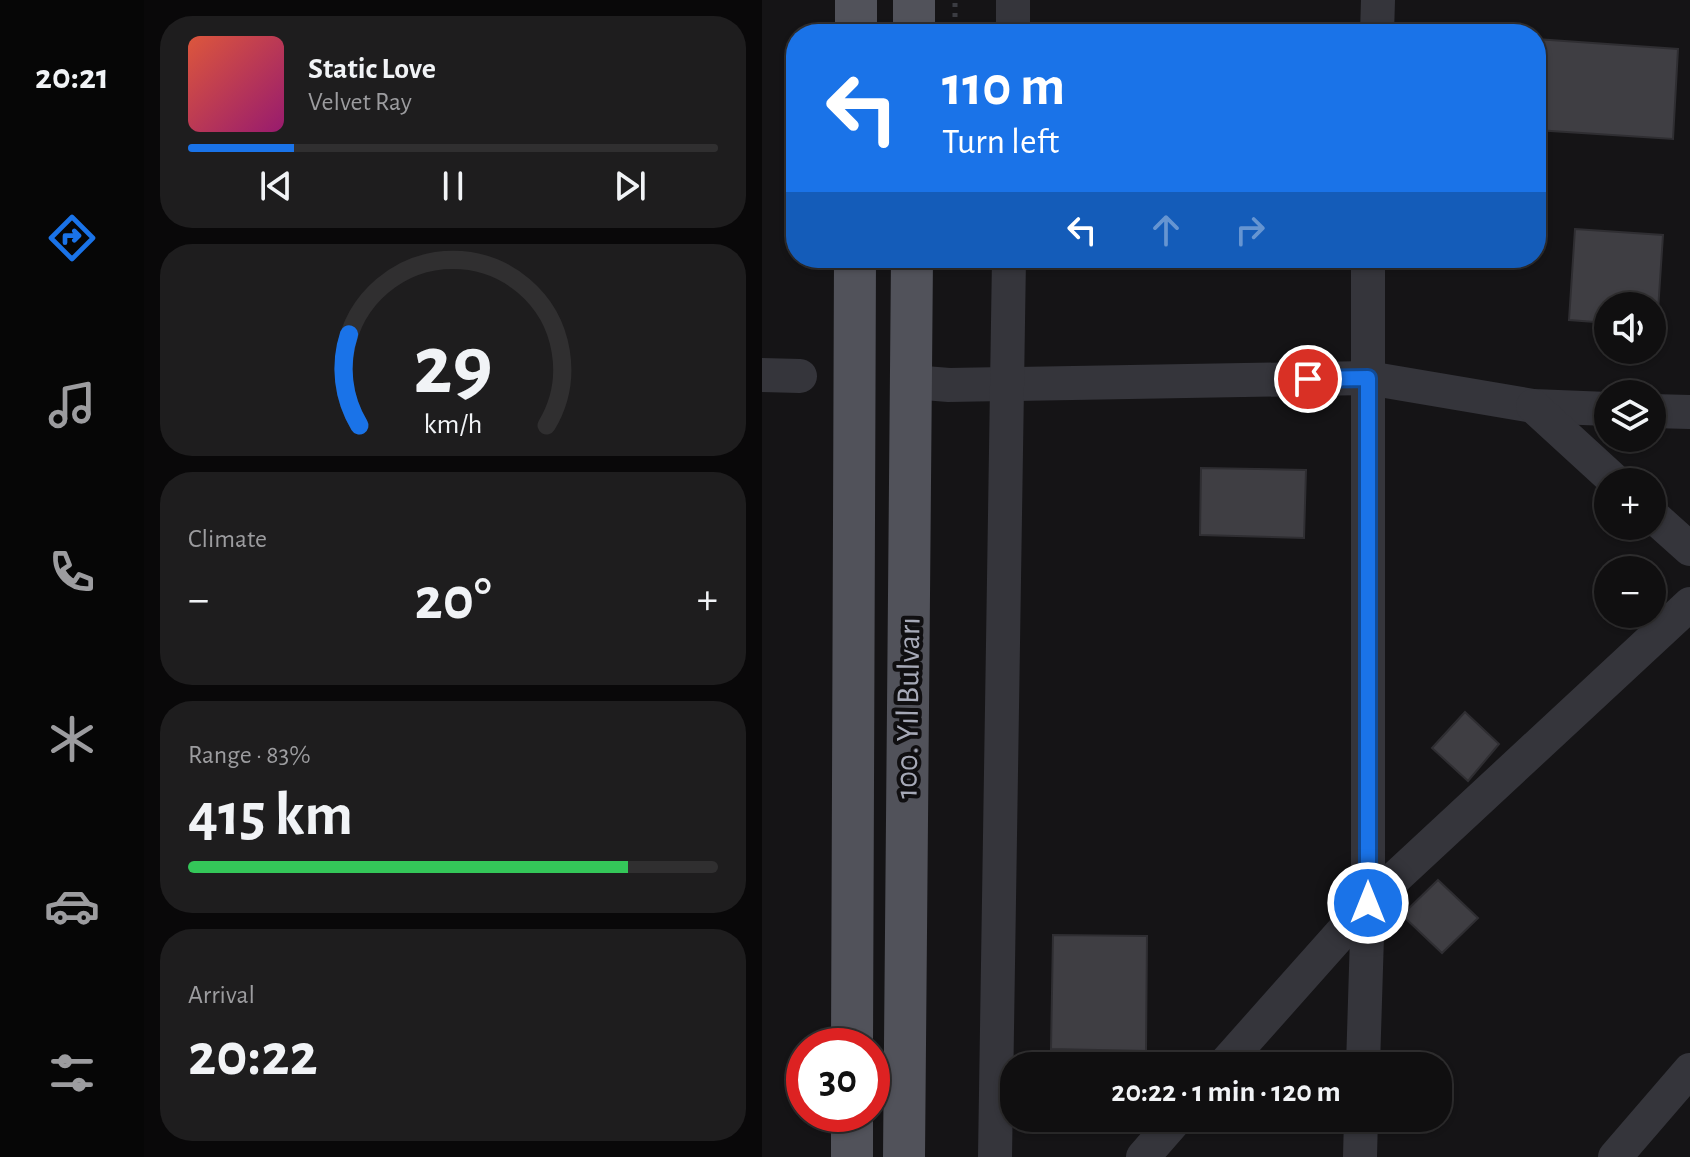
<!DOCTYPE html>
<html lang="en">
<head>
<meta charset="utf-8">
<style>
  :root { --surface:#100f10; --page:#1e1d1e; --text:#f1f3f6; --muted:#9c9c9f; --line:#302f30; --accent:#1a73e8 }
  body { margin:0; font-family:"Alegreya Sans",sans-serif; background:var(--page); color:var(--text); height:100vh; display:flex; flex-direction:column; font-size:30px; white-space:nowrap }
  * { box-sizing:border-box; margin:0 }
  p { font-size:26px; color:var(--muted) }
  .icon { flex:none; width:44px; height:44px; fill:none; stroke:currentColor; stroke-width:2; stroke-linecap:round; stroke-linejoin:round }
  .map { position:relative; flex:1; overflow:hidden }
  .side { display:flex; flex-direction:column; gap:16px; padding:16px; background:#090809; width:618px }
  .side>* { flex:none }
  .banner { position:absolute; left:24px; top:24px; width:760px; height:244px; border-radius:32px; box-shadow:0 2px 6px #0004,0 0 0 2px var(--line); background:#1a73e8; color:#fff; overflow:hidden }
  .tools { position:absolute; left:832px; top:292px; display:grid; gap:16px }
  .tools a { display:grid; place-items:center; width:72px; height:72px; border-radius:50%; background:var(--surface); box-shadow:0 2px 6px #0004,0 0 0 2px var(--line); font-size:40px }
  .speed { position:absolute; left:24px; top:1028px; display:flex; gap:16px; font-size:40px; font-weight:700; text-align:center }
  .speed>* { display:grid; place-content:center; width:104px; height:104px; border-radius:50%; background:var(--surface); box-shadow:0 2px 6px #0004,0 0 0 2px var(--line); line-height:1 }
  .speed .limit { border:12px solid #d22; background:#fff; color:#111 }
  .pin { position:absolute; display:grid; place-items:center; width:68px; height:68px; color:#fff; margin:-34px; border:4px solid #fff; border-radius:50%; box-shadow:0 2px 8px #0007 }
  .me { position:absolute; width:88px; margin:-44px; rotate:0deg; stroke-linejoin:round; filter:drop-shadow(0 0 6px #0008) }
  .turn { display:flex; align-items:center; gap:28px; height:168px; padding:0 24px; font-size:36px }
  .turn .icon { width:104px; height:104px; stroke-width:2.5 }
  .turn b { display:block; font-size:56px; line-height:68px }
  .lanes { display:flex; align-items:center; height:76px; padding:0 24px; background:#0003; justify-content:center; gap:40px; direction:ltr }
  .lanes .off { opacity:.35 }
  .big { font-size:60px; font-weight:700; line-height:1.1 }
  .side .card { flex:1; display:flex; flex-direction:column; justify-content:center; gap:12px; min-width:0; padding:0 28px; border-radius:32px; background:var(--page) }
  .side .dial { align-items:center; gap:0 }
  .dial svg { height:208px; overflow:visible; fill:none; stroke:var(--line); stroke-width:7; stroke-linecap:round; text-anchor:middle }
  .dial text { fill:var(--text); stroke:none }
  .song { display:flex; align-items:center; gap:24px }
  .cover { width:96px; height:96px; border-radius:12px; background:linear-gradient(135deg,hsl(10 70% 55%),hsl(320 70% 35%)) }
  .played { height:8px; border-radius:4px; background:linear-gradient(90deg,var(--accent) 20%,var(--line) 20%) }
  .keys { display:flex; justify-content:space-around; direction:ltr }
  .heat { display:flex; justify-content:space-between; align-items:center; font-size:44px; direction:ltr }
  .charge { height:12px; border-radius:6px; background:linear-gradient(90deg,#34c759 83%,var(--line) 0) }
  .trip { position:absolute; left:238px; top:1052px; width:452px; height:80px; border-radius:32px; background:var(--surface); box-shadow:0 2px 6px #0004,0 0 0 2px var(--line); font-weight:700; line-height:80px; text-align:center }
  main { display:flex; flex:1; min-height:0 }
  .tab-bar { display:flex; flex-direction:column; width:144px; justify-content:space-around; align-items:center; background:#060606; color:var(--muted) }
  .tab-bar .icon { width:56px; height:56px }
  .tab-bar .selected { color:var(--accent) }
  .tab-bar b { font-size:36px; color:var(--text) }
  .map>svg:first-child { display:block }
  .building { fill:#3f3e43; stroke:#2f2e32; stroke-width:2 }
  .lines { fill:none; stroke-linecap:round; stroke-linejoin:round }
  .path { stroke:#3b3c42; stroke-width:5; stroke-dasharray:4 6; stroke-linecap:butt }
  .minor { stroke:#35353b; stroke-width:34 }
  .major { stroke:#51525a; stroke-width:42 }
  .route-casing { stroke:#114b97; stroke-width:20 }
  .route { stroke:#1a73e8; stroke-width:14 }
  .labels { text-anchor:middle; dominant-baseline:central; stroke-width:8; stroke-linejoin:round; paint-order:stroke }
  .street-label { font-size:32px; fill:#a6a9b7; stroke:#100f11 }
</style>
</head>
<body>
<main>
<nav class="tab-bar">
<b>20:21</b>
<svg class="icon selected" aria-label="directions" viewBox="0 0 24 24"><path d="M12 3l9 9-9 9-9-9zM9 14v-3h6M13 9l2 2-2 2"/></svg>
<svg class="icon" aria-label="music" viewBox="0 0 24 24"><path d="M9 18V5l10-2v13"/><circle cx="6" cy="18" r="3"/><circle cx="16" cy="16" r="3"/></svg>
<svg class="icon" aria-label="phone" viewBox="0 0 24 24"><path d="M5 4h4l2 5-3 2q2 4 5 5l2-3 5 2v4C11 20 4 13 5 4z"/></svg>
<svg class="icon" aria-label="climate" viewBox="0 0 24 24"><path d="M12 3v18M4 7l16 10M4 17L20 7"/></svg>
<svg class="icon" aria-label="car" viewBox="0 0 24 24"><path d="M5 17H2v-5l4-1 3-4h7l3 4 3 1v5h-3M9 17h6M6 11h13"/><circle cx="7" cy="17" r="2"/><circle cx="17" cy="17" r="2"/></svg>
<svg class="icon" aria-label="filters" viewBox="0 0 24 24"><path d="M4 7h16M4 17h16"/><circle cx="9" cy="7" r="2"/><circle cx="15" cy="17" r="2"/></svg>
</nav>
<section class="side">
<div class="card">
<div class="song"><i class="cover"></i><div><b>Static Love</b><p>Velvet Ray</p></div></div>
<div class="played"></div>
<div class="keys"><svg class="icon" aria-label="previous" viewBox="0 0 24 24"><path d="M18 5L8 12l10 7zM5 5v14"/></svg><svg class="icon" aria-label="pause" viewBox="0 0 24 24"><path d="M8 5v14M16 5v14"/></svg><svg class="icon" aria-label="next" viewBox="0 0 24 24"><path d="M6 5l10 7-10 7zM19 5v14"/></svg></div>
</div>
<div class="card dial"><svg viewBox="0 0 100 80">
<path d="M14 69A42 42 0 1 1 86 69"/>
<path d="M14 69A42 42 0 0 1 10 34" stroke="#1a73e8"/>
<text x="50" y="56" font-size="32" font-weight="700">29</text>
<text x="50" y="72" font-size="11">km/h</text>
</svg></div>
<div class="card"><p>Climate</p>
<div class="heat"><a>−</a><b class="big">20°</b><a>+</a></div>
</div>
<div class="card"><p>Range · 83%</p><b class="big">415 km</b><div class="charge"></div></div>
<div class="card"><p>Arrival</p><b class="big">20:22</b></div>
</section>
<div class="map">
<svg width="928" height="1157" viewBox="0 0 928 1157">
  <rect width="100%" height="100%" fill="#151416"/>
  <!-- building -->
  <g class="building">
    <path d="M774 39 916 49 911 139 774 130Z"/>
    <path d="M813 229 901 235 895 326H890V306H846V323L807 320Z"/>
    <path d="M439 468 544 470 542 538 438 535Z"/>
    <path d="M703 712 737 744 706 781 670 748Z"/>
    <path d="M676 880 716 918 680 953 640 915Z"/>
    <path d="M291 935 385 936 384 1051 289 1049Z"/>
  </g>
  <g class="lines">
    <!-- path -->
    <path class="path" d="M193 17V0"/>
    <!-- minor -->
    <g class="minor">
      <path d="M251 34V0"/>
      <path d="M615 34 616 0"/>
      <path d="M0 375 38 376"/>
      <path d="M150 382 187 385 606 378 771 406 846 409"/>
      <path d="M771 406 854 482"/>
      <path d="M890 411 928 412"/>
      <path d="M890 515 928 549"/>
      <path d="M461 1066 606 903 928 604"/>
      <path d="M601 1066 606 903V258"/>
      <path d="M233 1157 247 258"/>
      <path d="M381 1157 415 1118"/>
      <path d="M598 1157 599 1118"/>
      <path d="M853 1157 928 1070"/>
    </g>
    <!-- major -->
    <g class="major">
      <path d="M94 34V0"/>
      <path d="M152 34V0"/>
      <path d="M90 1046 93 258"/>
      <path d="M90 1157V1114"/>
      <path d="M142 1157 150 258"/>
    </g>
  </g>
  <g class="lines">
    <!-- route casing -->
    <g class="route-casing">
      <path id="route" d="M546 379 606 378V903"/>
    </g>
    <!-- route -->
    <use href="#route" class="route"/>
  </g>
  <g class="labels">
    <!-- street labels -->
    <g class="street-label">
      <text transform="translate(146 708) rotate(-89)">100. Yıl Bulvarı</text>
    </g>
  </g>
</svg>
<div class="tools">
<a><svg class="icon" aria-label="sound" viewBox="0 0 24 24"><path d="M4 9h4l5-4v14l-5-4H4zM17 9q2 3 0 6"/></svg></a>
<a><svg class="icon" aria-label="layers" viewBox="0 0 24 24"><path d="M12 4l9 5-9 5-9-5zM3 14l9 5 9-5"/></svg></a>
<a>+</a>
<a>−</a>
</div>
<div class="speed"><div class="limit">30</div></div>
<div class="pin" style="left:546px;top:379px;background:#d93025"><svg class="icon" aria-label="arrive" viewBox="0 0 24 24"><path d="M6 21V4h12l-3 4 3 4H6"/></svg></div>
<svg class="me" style="left:606px;top:903px" viewBox="-20 -20 40 40"><circle r="17" fill="#1a73e8" stroke="#fff" stroke-width="3"/><path d="M0-11L8 9 0 5-8 9z" fill="#fff"/></svg>
<div class="trip">20:22 · 1 min · 120 m</div>
<div class="banner">
<div class="turn"><svg class="icon" aria-label="left" viewBox="0 0 24 24"><path d="M17 20v-9H6M10 6l-5 5 5 5"/></svg><div><b>110 m</b>Turn left</div></div>
<div class="lanes"><svg class="icon" aria-label="left" viewBox="0 0 24 24"><path d="M17 20v-9H6M10 6l-5 5 5 5"/></svg><svg class="icon off" aria-label="ahead" viewBox="0 0 24 24"><path d="M12 20V5M6 11l6-6 6 6"/></svg><svg class="icon off" aria-label="right" viewBox="0 0 24 24"><path d="M7 20v-9h11M14 6l5 5-5 5"/></svg></div>
</div>
</div>
</main>
</body>
</html>
